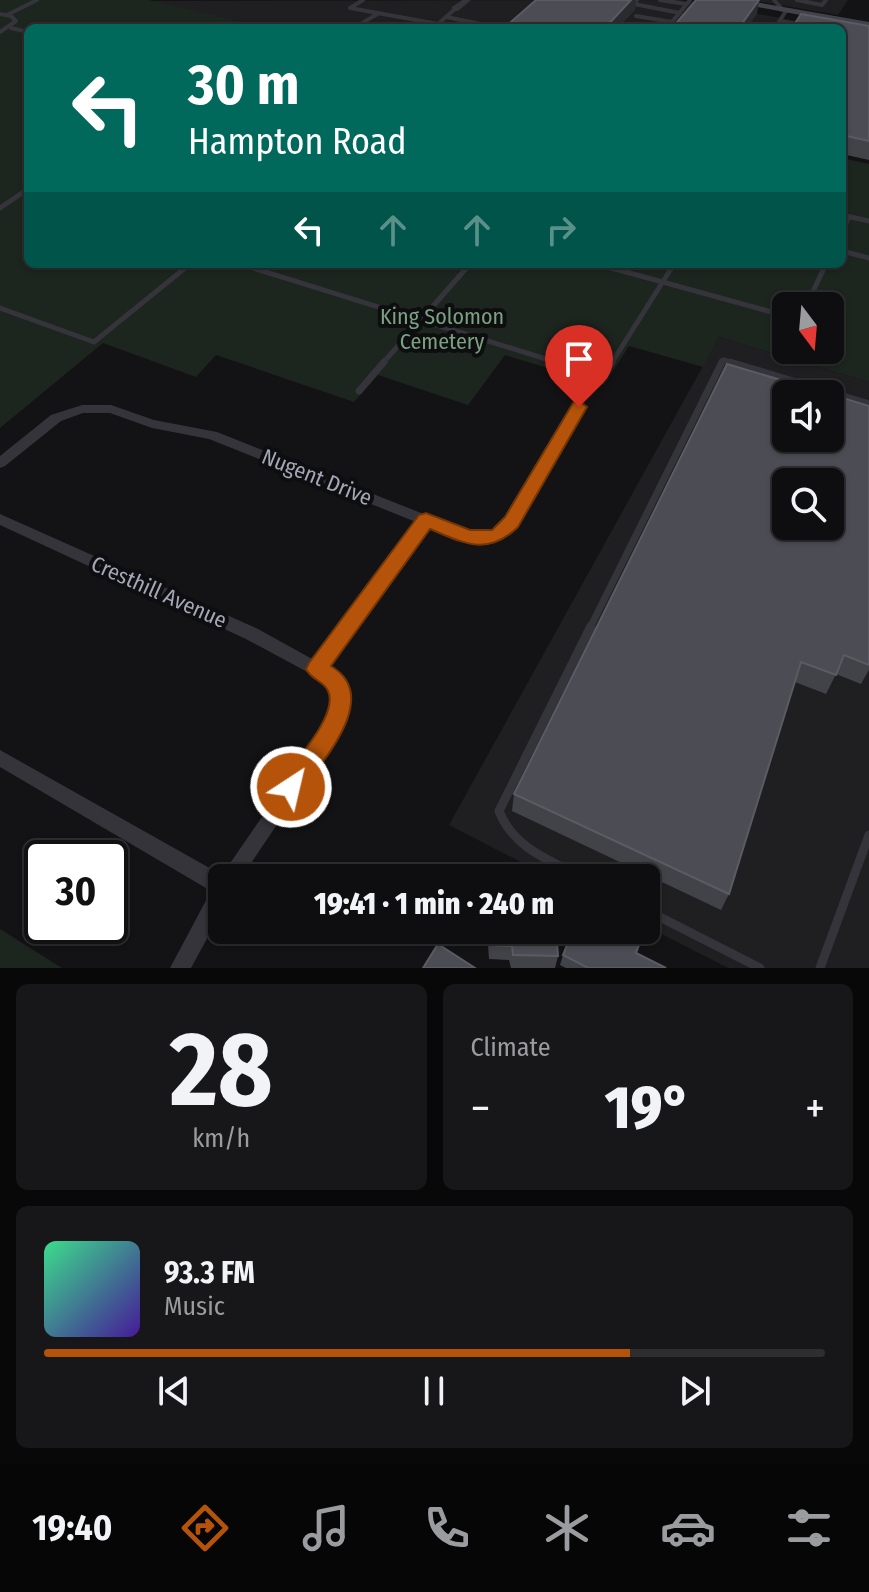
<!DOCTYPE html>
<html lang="en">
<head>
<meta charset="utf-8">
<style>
  :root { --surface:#0e0e10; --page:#171719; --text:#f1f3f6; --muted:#9b9c9f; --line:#2e2e30; --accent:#b45309 }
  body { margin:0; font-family:"Fira Sans Condensed",sans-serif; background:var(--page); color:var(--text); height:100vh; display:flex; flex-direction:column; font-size:30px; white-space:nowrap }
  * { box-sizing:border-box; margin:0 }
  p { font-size:26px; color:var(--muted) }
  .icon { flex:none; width:44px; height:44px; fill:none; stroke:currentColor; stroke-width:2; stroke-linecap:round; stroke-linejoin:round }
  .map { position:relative; height:968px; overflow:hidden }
  .panel { display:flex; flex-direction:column; gap:16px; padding:16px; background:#080809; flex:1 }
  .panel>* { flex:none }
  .top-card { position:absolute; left:24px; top:24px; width:822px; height:244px; border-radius:12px; box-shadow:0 2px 6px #0004,0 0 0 2px var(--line); background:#00695c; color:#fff; overflow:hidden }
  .needle { width:52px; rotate:164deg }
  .controls { position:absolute; left:772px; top:292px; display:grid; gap:16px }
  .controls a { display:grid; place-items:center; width:72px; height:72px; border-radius:12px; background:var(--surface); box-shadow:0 2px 6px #0004,0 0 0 2px var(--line); font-size:40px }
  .speed { position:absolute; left:24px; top:840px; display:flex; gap:16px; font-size:40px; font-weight:700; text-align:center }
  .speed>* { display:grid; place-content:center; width:104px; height:104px; border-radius:50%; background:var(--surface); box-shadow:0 2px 6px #0004,0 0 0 2px var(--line); line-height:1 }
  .speed .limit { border:4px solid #111; border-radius:12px; background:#fff; color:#111 }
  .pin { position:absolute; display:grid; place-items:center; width:68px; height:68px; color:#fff; margin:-82px -34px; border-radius:50% 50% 50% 0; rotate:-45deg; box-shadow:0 0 8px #0007 }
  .pin .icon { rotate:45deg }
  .me { position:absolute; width:88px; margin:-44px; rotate:35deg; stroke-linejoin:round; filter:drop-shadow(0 0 6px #0008) }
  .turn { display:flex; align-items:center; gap:28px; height:168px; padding:0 32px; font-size:36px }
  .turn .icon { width:104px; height:104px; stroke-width:2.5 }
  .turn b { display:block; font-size:56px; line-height:68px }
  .lanes { display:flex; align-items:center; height:76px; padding:0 32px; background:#0003; justify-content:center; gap:40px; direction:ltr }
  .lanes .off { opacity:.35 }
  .big { font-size:60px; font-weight:800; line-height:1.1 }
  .panel .card { flex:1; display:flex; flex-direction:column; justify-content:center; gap:12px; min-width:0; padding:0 28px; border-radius:12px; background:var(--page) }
  .panel .dial { align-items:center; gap:0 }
  .dial b { font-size:104px; line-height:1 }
  .song { display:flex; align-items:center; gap:24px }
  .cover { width:96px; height:96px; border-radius:12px; background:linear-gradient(135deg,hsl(150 70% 55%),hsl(260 70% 35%)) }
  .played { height:8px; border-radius:4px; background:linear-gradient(90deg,var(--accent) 75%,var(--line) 75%) }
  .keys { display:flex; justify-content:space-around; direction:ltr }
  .heat { display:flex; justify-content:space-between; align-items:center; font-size:44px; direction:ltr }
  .panel .tiles { flex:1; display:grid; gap:16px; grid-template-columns:1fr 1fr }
  .card:last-child { grid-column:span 2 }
  .trip { position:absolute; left:208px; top:864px; width:452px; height:80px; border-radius:12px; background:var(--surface); box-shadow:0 2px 6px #0004,0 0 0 2px var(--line); font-weight:800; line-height:80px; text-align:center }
  .menu { display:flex; height:128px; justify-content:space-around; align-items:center; background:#060606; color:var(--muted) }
  .menu .icon { width:56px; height:56px }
  .menu .selected { color:var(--accent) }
  .menu b { font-size:36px; color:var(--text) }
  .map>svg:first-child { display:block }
  .built { fill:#1f1f22; fill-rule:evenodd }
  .green { fill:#1d251f; fill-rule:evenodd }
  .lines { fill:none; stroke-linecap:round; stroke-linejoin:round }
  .service-far3 { stroke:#34343a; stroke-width:4 }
  .service-far2 { stroke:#34343a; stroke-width:5 }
  .service-far1 { stroke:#34343a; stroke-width:7 }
  .service { stroke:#34343a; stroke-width:9 }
  .minor { fill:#34343a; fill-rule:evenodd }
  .secondary { fill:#42424a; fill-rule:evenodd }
  .wall { fill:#414348 }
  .shaded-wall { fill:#2a2b2f }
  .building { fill:#4c4d54; stroke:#5a5b63; stroke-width:2; fill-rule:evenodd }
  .route { fill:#b45309; stroke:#753606; stroke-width:2 }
  .labels { text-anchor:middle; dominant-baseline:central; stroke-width:8; stroke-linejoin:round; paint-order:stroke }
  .park-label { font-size:22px; fill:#7aa281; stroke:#0e0e10 }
  .street-label { font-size:22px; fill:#a4a7b6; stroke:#0e0e10 }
</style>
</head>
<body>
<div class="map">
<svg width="869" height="968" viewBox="0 0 869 968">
  <rect width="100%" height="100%" fill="#131315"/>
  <!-- built -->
  <g class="built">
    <path d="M680 0 837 28H268L147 1Z"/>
    <path d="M751 0H848L838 15Z"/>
    <path d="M719 337 869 382V968H728L646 926V878H552L449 825ZM786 394H830V438H786ZM786 482H830V526H786Z"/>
  </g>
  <!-- green -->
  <g class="green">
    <path d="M0 0H149L268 28H28V264H842V158L869 164V382L719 337 703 367 629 346 604 385 505 355 468 405 378 375 354 402 216 355 196 377 103 343 0 428ZM786 306H830V350H786Z"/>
    <path d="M0 929 62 968H0Z"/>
  </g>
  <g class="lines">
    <!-- service-far3 -->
    <g class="service-far3">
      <path d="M363 0 350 8 438 24 455 9"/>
      <path d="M637 0 634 4 680 13"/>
      <path d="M660 0 686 4"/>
      <path d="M774 0 783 10"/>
      <path d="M797 0 822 5 826 0"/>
      <path d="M0 14 11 16 16 21 0 32"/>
      <path d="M7 15 37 0"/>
      <path d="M636 16 672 22"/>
      <path d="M446 17 496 27"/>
      <path d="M780 21 801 25"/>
      <path d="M11 28 28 32"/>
      <path d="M354 28 379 13"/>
      <path d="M667 28 690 0"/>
      <path d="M775 28 786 11"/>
    </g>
    <!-- service-far2 -->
    <g class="service-far2">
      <path d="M0 208 28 189"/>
      <path d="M842 215 869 221"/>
      <path d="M842 231 849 217"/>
      <path d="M842 251 869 258"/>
      <path d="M240 264 562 364"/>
      <path d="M597 264 786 316"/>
      <path d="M806 306 826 264"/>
      <path d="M0 308 94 342 190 264"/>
      <path d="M382 364 470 264"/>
      <path d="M611 364 674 264"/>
      <path d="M721 364 723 360 737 364"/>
    </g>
    <!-- service-far1 -->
    <g class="service-far1">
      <path d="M555 362 603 377 612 362"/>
      <path d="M730 362 869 404"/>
      <path d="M359 391 384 362"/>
      <path d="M590 628 722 362"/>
    </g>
    <!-- service -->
    <g class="service">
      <path d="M584 878C550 860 514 849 499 811L591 626"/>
      <path d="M646 910 760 968"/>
      <path d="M820 968 869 835"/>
    </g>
    <!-- minor -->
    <g class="minor">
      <path d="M462 0H471L458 11H452V7Z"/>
      <path d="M579 403 585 407 516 526C491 556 458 539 429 527L328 667C351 680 354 702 344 725L241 878H222V911L191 968H170L211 891 0 767V750L222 875 330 718 334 699 328 684 311 674 246 639 0 525V514L258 629 314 660 416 522 209 439 152 428 110 413H83L61 421 5 466 0 468V456L51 415 82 405H111L154 420 217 432 469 532C486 533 495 531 506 518L574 404Z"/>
    </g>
    <!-- secondary -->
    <path class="secondary" d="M721 0H744L869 22V28Z"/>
  </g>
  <!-- wall -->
  <g class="wall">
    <path d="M869 26V160L842 154V28Z"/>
    <path d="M869 406V670L861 684 836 674 826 694 795 682 729 894 721 910 512 811 514 794Z"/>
    <path d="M487 930H556L558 956 555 968H511L509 960 489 959Z"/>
    <path d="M636 953 666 968H566L560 965 563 955Z"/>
  </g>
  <!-- shaded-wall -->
  <g class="shaded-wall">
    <path d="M631 0H636L635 10 618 28H605Z"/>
    <path d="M759 0 757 14 747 28 741 25Z"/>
  </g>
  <!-- building -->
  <g class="building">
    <path d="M536 0H631L605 28H504Z"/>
    <path d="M696 0H759L741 25 759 28H672Z"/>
    <path d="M801 14 869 26V141L842 135V28H792Z"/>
    <path d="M727 364 828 394H786V438H830V394L869 406V665L844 655 836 675 801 662 729 894 514 794ZM786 482H830V526H786Z"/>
    <path d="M490 930H556L558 956 513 955 512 946 490 945Z"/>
    <path d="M573 930H608L639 945 636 953 666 968H588L563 955Z"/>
    <path d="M438 944 475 968H423Z"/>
  </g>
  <!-- route -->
  <path class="route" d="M579 401 587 407 518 527C487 557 464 543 430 529L331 666C383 697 321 762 299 795L291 798 282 795 279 787 282 779C296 760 339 714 328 691 323 680 311 680 306 669L309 663 419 515 426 513 470 530H492L505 517 573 403Z"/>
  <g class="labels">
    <!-- park labels -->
    <g class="park-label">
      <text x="442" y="316">King Solomon<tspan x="442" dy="25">Cemetery</tspan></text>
    </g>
    <!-- street labels -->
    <g class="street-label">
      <text transform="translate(317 477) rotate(22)">Nugent Drive</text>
      <text transform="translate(159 592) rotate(24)">Cresthill Avenue</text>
    </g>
  </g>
</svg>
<div class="controls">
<a><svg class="needle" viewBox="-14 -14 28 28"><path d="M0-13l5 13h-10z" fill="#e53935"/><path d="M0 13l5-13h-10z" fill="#9b9c9f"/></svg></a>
<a><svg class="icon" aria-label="sound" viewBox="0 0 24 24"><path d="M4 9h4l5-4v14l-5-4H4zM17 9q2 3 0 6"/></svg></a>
<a><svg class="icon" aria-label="search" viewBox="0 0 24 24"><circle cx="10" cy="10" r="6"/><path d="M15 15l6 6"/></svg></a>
</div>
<div class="speed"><div class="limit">30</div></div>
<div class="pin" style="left:579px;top:407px;background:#d93025"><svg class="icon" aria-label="arrive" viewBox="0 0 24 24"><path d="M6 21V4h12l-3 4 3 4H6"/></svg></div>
<svg class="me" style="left:291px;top:787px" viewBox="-20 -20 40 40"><circle r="17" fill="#b45309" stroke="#fff" stroke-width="3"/><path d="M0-11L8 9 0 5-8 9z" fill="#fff"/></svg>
<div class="trip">19:41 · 1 min · 240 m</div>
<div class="top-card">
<div class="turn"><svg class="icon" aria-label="left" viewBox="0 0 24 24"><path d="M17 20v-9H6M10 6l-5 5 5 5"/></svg><div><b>30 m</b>Hampton Road</div></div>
<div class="lanes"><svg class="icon" aria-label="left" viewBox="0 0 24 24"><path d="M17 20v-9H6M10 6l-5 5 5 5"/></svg><svg class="icon off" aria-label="ahead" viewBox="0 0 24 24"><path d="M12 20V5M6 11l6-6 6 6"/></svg><svg class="icon off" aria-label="ahead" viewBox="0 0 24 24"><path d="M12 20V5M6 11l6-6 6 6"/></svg><svg class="icon off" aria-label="right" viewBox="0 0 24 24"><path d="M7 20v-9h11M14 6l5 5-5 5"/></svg></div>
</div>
</div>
<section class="panel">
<div class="tiles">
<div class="card dial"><b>28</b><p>km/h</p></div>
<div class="card"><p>Climate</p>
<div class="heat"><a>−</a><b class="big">19°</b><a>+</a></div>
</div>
<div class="card">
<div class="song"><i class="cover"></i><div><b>93.3 FM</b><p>Music</p></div></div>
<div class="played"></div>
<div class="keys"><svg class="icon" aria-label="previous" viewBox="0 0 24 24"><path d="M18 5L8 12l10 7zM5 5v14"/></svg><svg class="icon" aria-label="pause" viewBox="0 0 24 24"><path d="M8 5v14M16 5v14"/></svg><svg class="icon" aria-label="next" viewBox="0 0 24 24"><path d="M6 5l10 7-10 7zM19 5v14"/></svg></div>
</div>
</div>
</section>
<nav class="menu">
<b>19:40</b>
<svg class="icon selected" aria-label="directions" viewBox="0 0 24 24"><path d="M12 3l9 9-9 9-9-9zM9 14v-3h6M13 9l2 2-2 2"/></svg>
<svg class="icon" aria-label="music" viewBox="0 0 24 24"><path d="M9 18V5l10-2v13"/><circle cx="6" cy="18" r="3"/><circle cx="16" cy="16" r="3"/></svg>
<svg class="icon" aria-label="phone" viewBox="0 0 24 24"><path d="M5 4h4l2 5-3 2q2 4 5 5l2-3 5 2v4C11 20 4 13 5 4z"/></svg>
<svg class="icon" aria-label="climate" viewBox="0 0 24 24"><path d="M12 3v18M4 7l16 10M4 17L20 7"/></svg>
<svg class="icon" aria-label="car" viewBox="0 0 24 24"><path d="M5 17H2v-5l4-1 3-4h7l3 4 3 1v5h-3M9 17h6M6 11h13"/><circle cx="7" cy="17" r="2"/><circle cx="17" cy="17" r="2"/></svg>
<svg class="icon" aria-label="filters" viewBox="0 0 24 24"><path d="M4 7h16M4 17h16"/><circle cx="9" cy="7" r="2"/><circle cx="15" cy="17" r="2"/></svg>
</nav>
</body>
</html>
